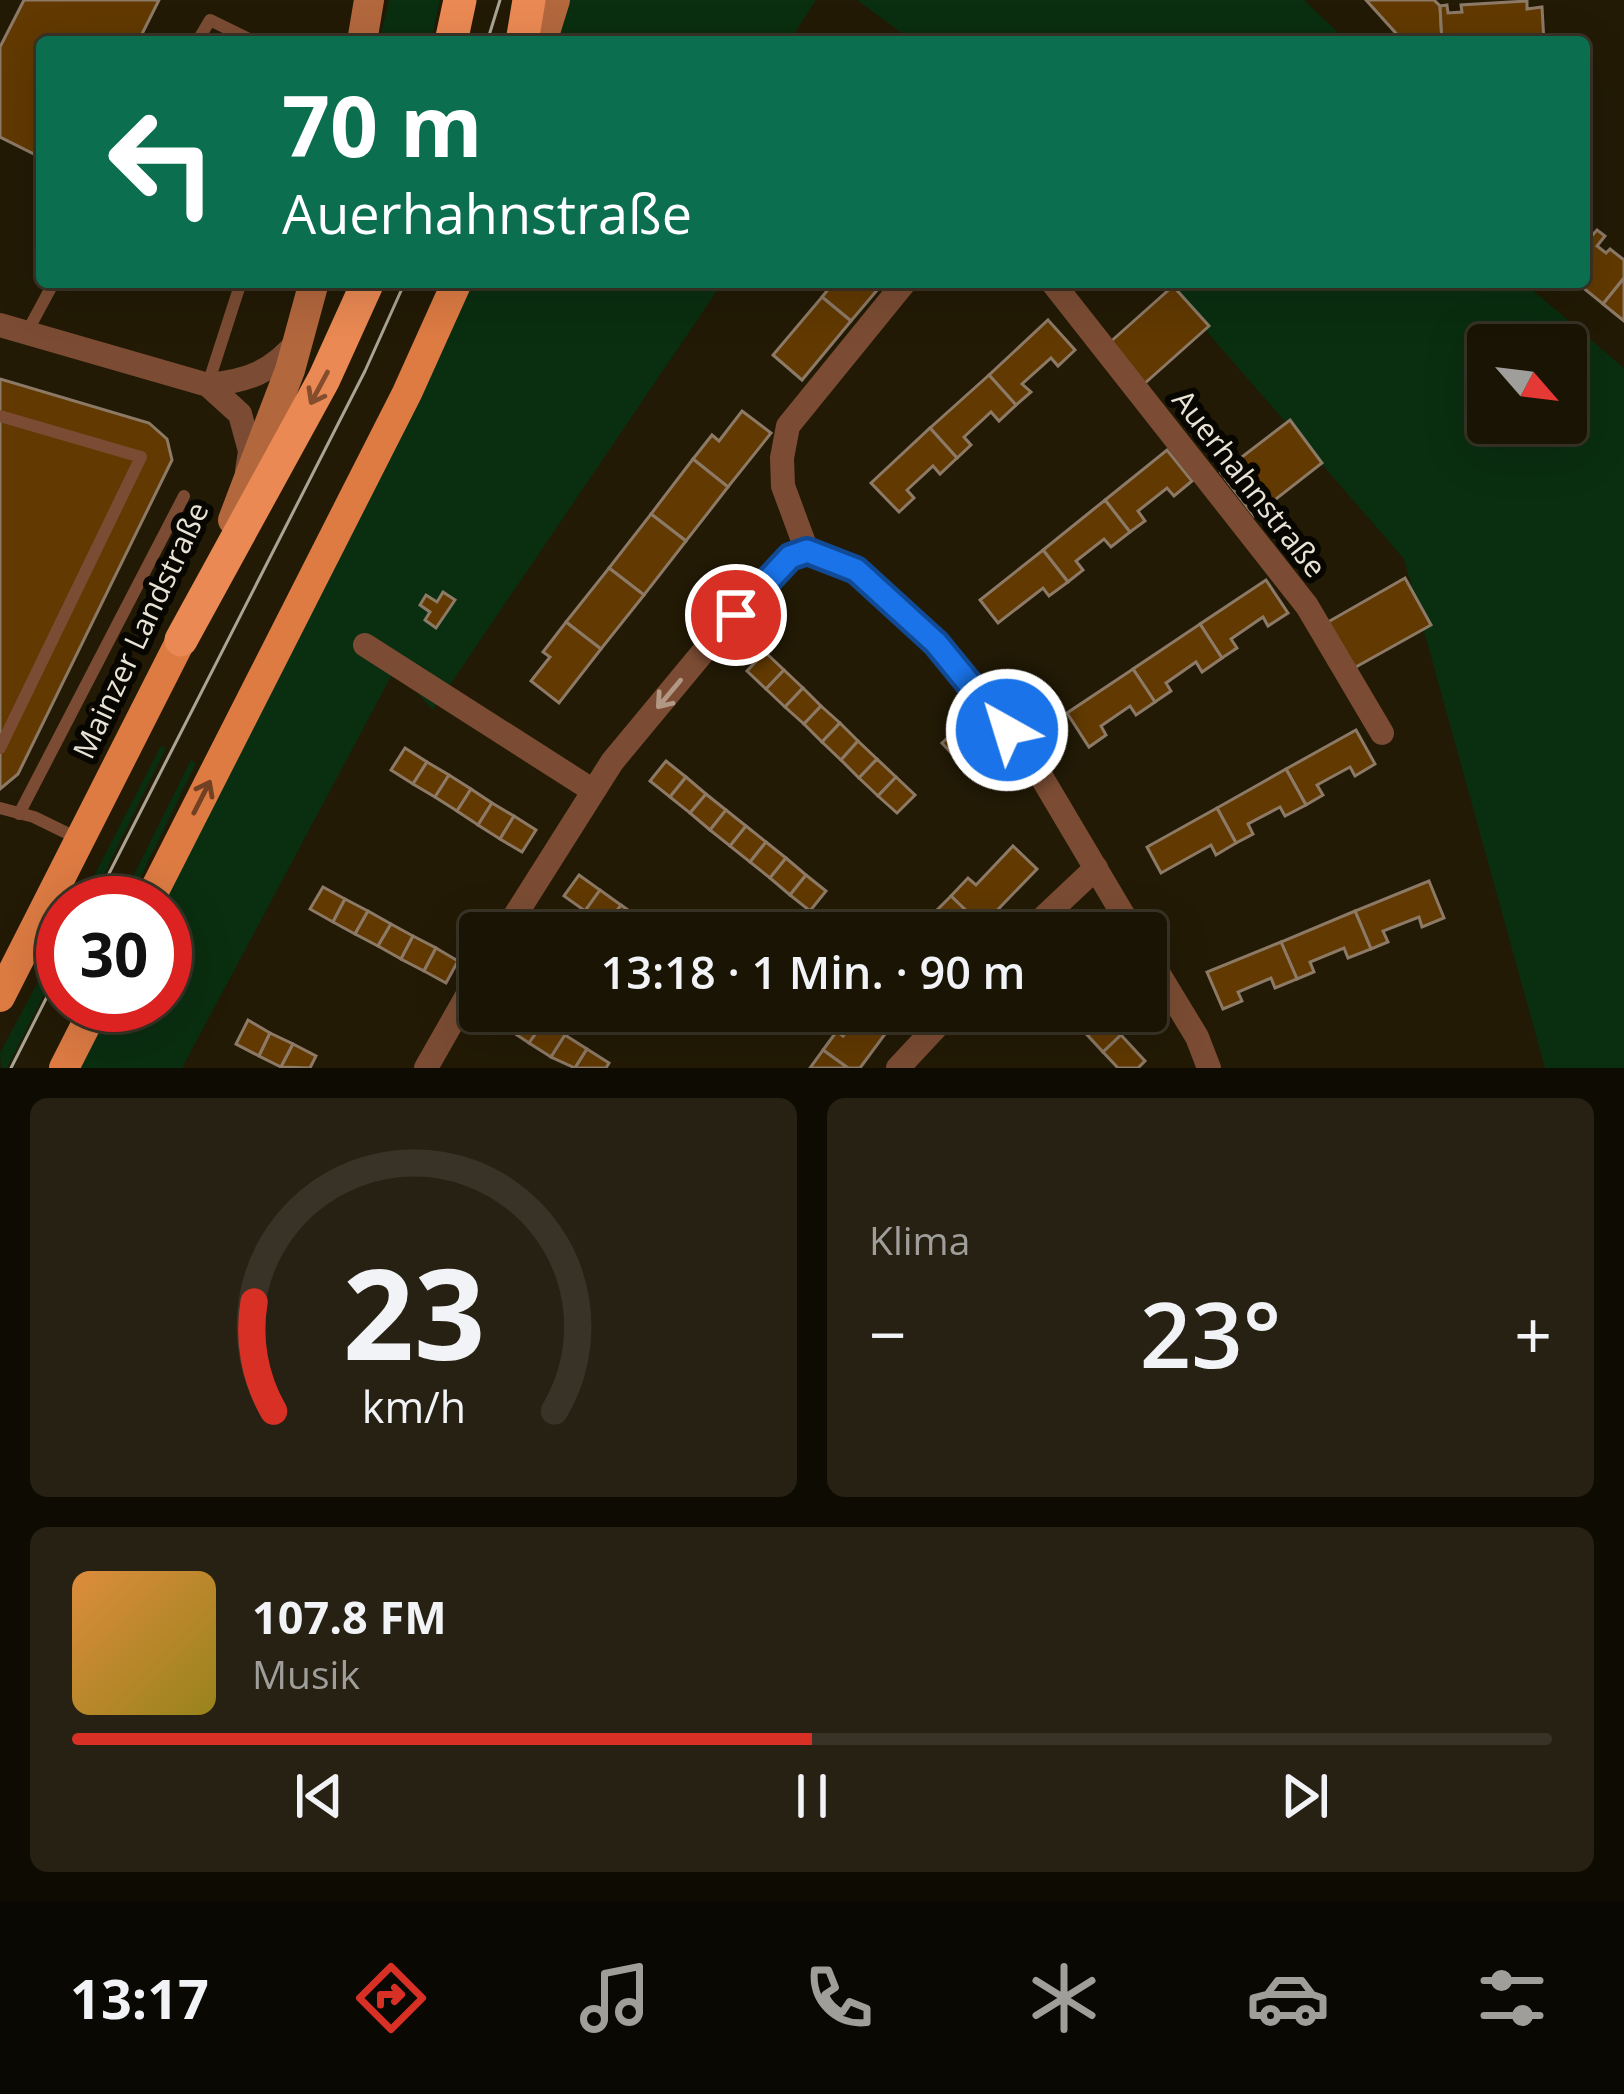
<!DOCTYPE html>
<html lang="de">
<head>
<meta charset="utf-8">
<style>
  :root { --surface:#1a1404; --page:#272113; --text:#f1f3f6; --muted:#9f9e9a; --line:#383326; --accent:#d93025 }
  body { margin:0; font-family:"Open Sans",sans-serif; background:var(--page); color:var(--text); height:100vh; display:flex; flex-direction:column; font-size:45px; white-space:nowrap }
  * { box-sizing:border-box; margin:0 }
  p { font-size:39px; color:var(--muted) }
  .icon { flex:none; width:66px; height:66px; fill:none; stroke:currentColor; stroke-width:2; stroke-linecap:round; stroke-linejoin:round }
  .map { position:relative; height:1068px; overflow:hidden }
  .side { display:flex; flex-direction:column; gap:30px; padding:30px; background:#0e0b02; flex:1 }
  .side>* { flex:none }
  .hud { position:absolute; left:36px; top:36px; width:1554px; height:252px; border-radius:12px; box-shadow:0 12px 48px #0002,0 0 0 3px var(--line); background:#0b6e4f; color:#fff; overflow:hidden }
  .needle { width:78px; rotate:118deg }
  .controls { position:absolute; left:1467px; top:324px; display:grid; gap:24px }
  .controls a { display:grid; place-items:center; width:120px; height:120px; border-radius:12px; background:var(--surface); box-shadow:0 12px 48px #0002,0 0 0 3px var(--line); font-size:60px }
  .speed { position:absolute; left:36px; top:876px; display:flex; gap:24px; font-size:60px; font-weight:700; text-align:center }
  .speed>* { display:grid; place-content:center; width:156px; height:156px; border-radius:50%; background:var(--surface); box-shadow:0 12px 48px #0002,0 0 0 3px var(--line); line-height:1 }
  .speed .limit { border:18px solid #d22; background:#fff; color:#111 }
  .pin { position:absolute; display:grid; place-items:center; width:102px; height:102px; color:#fff; margin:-51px; border:6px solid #fff; border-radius:50%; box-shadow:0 3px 12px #0007 }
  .me { position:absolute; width:132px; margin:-66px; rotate:321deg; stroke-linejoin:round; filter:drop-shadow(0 0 9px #0008) }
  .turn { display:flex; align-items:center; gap:42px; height:252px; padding:0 48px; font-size:54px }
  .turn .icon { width:156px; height:156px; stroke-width:2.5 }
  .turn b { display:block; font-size:84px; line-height:102px }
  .big { font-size:90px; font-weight:600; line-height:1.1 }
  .side .tile { flex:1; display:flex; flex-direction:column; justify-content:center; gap:18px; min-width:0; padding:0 42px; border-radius:18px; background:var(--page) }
  .side .dial { align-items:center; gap:0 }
  .dial svg { height:312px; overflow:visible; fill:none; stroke:var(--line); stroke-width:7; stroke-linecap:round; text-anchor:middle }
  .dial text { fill:var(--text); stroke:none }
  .song { display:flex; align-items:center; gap:36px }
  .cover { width:144px; height:144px; border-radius:18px; background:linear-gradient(135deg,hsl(30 70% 55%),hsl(50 70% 35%)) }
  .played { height:12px; border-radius:6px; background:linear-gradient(90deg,var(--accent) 50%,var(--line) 50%) }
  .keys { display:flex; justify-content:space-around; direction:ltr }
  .heat { display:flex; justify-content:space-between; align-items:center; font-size:66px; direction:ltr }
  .side .tiles { flex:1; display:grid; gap:30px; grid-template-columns:1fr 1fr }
  .tile:last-child { grid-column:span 2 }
  .trip { position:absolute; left:459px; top:912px; width:708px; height:120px; border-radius:12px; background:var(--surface); box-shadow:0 12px 48px #0002,0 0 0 3px var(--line); font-weight:600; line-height:120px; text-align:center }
  .dock { display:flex; height:192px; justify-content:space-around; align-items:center; background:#0a0802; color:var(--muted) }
  .dock .icon { width:84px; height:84px }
  .dock .selected { color:var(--accent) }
  .dock b { font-size:54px; color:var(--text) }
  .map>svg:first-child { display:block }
  .green { fill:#0a2e10; fill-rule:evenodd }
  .building { fill:#613901; stroke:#8c7966; stroke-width:3 }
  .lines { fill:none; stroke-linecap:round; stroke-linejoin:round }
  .service { stroke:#7b4c33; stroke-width:12 }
  .minor { stroke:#7b4c33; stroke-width:24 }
  .secondary { stroke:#b3673d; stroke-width:30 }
  .primary { stroke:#dd7b43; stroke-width:30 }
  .trunk { stroke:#ea8953; stroke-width:33 }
  .tram { stroke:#aaa494; stroke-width:3 }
  .oneway { stroke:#844e2e }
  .oneway2 { stroke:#b29884 }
  .oneway3 { stroke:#724022 }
  .route-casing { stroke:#114b97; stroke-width:30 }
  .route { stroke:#1a73e8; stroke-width:21 }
  .labels { text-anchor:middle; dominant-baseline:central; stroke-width:12; stroke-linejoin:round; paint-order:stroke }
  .street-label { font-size:30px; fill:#e8e3d6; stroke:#080601 }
</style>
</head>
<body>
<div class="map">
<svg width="1624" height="1068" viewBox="0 0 1624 1068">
  <rect width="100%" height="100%" fill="#221a05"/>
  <!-- green -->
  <g class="green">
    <path d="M389 0H440L431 42H379Z"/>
    <path d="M555 0H816L789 42H542Z"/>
    <path d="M857 0H1304L1348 42H914Z"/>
    <path d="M457 282H723L433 710 395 669 182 1068H64L96 1005H165V903H148Z"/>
    <path d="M1164 282H1523L1624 368V1068H1545L1404 559ZM1488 345H1566V423H1488Z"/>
    <path d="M161 746 166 748 90 903H80Z"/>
    <path d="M191 760 196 763 128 903H120Z"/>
    <path d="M63 935V957L7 1068H1L0 1053Z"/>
  </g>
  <!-- building -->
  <g class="building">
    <path d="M24 0H159L138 42H42V158L0 137V47Z"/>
    <path d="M1366 0H1434L1440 6 1442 42H1412L1407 37 1403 41Z"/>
    <path d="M1527 1V9L1542 7 1544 42H1442L1440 6 1447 5 1448 13 1462 12 1461 5Z"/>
    <path d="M1597 230 1605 236 1597 246 1606 253 1610 249 1624 260V278L1603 304 1576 282H1584V235L1589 239Z"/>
    <path d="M1624 278V321L1603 304Z"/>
    <path d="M834 282H884L851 321 822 297Z"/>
    <path d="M1173 286 1209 326 1144 384 1108 344Z"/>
    <path d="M822 297 851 321 802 380 773 355Z"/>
    <path d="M1048 320 1075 350 1058 366 1051 358 1022 384 1031 392 1016 405 989 375Z"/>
    <path d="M989 375 1016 405 999 421 991 412 964 437 971 445 957 458 930 428Z"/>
    <path d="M0 379 149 423 167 439 172 460 18 774 0 789Z"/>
    <path d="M742 411 771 433 728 487 693 459 712 435 719 441Z"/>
    <path d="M1290 420 1322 463 1254 516 1221 473Z"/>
    <path d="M930 428 957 458 940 474 933 466 907 490 914 498 899 512 871 483Z"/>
    <path d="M1167 450 1192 481 1174 496 1167 488 1138 511 1145 521 1130 532 1105 500Z"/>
    <path d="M693 459 728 487 686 541 651 514Z"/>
    <path d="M1105 500 1130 532 1111 547 1104 539 1076 561 1083 570 1068 582 1043 550Z"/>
    <path d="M651 514 686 541 644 595 609 568Z"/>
    <path d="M1043 550 1068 582 1049 596 1043 588 998 623 980 600Z"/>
    <path d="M609 568 644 595 601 649 566 622Z"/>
    <path d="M1405 578 1431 625 1354 668 1328 622Z"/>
    <path d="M1266 580 1288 613 1268 626 1263 617 1231 639 1237 648 1222 658 1200 624Z"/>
    <path d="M443 592 455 600 436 628 425 620 430 612 420 605 426 595 437 602Z"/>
    <path d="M566 622 601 649 559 703 531 681 550 657 543 652Z"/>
    <path d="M1200 624 1222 658 1202 672 1196 662 1166 683 1171 691 1155 702 1133 669Z"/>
    <path d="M765 652 784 670 766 689 747 671Z"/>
    <path d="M1133 669 1155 702 1136 715 1130 706 1101 726 1106 735 1089 747 1067 713Z"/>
    <path d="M784 670 803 688 785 707 766 689Z"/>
    <path d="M803 688 821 706 804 724 785 707Z"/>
    <path d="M821 706 840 723 822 742 804 724Z"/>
    <path d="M840 723 858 741 841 760 822 742Z"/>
    <path d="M958 728 972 742 956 758 942 743Z"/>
    <path d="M1356 730 1375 764 1355 776 1350 767 1317 785 1323 795 1306 805 1286 769Z"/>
    <path d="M858 741 877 759 859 778 841 760Z"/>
    <path d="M405 748 427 762 413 784 391 770Z"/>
    <path d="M877 759 896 777 878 796 859 778Z"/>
    <path d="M666 761 686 777 670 797 650 781Z"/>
    <path d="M427 762 449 775 435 797 413 784Z"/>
    <path d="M1286 769 1306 805 1285 816 1280 807 1248 824 1253 834 1236 843 1217 808Z"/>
    <path d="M449 775 471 789 457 811 435 797Z"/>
    <path d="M686 777 706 794 690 813 670 797Z"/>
    <path d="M896 777 915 795 897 813 878 796Z"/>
    <path d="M471 789 492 803 478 825 457 811Z"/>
    <path d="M706 794 726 810 710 830 690 813Z"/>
    <path d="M492 803 514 816 500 839 478 825Z"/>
    <path d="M1217 808 1236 843 1216 855 1211 845 1161 873 1147 847Z"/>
    <path d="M726 810 746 826 730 846 710 830Z"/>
    <path d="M514 816 536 830 522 852 500 839Z"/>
    <path d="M746 826 766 842 750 862 730 846Z"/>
    <path d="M766 842 786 858 770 878 750 862Z"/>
    <path d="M1013 846 1037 869 982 926 951 896 968 878 976 885Z"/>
    <path d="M786 858 806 875 790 895 770 878Z"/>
    <path d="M579 875 600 890 585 911 564 896Z"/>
    <path d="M806 875 826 891 810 911 790 895Z"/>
    <path d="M1429 881 1444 918 1422 927 1419 917 1383 931 1388 942 1371 949 1355 911Z"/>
    <path d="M323 887 345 899 333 922 310 909Z"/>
    <path d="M600 890 621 905 606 926 585 911Z"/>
    <path d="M951 896 982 926 975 933H930L940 923 932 915Z"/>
    <path d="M345 899 368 911 355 934 333 922Z"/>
    <path d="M621 905 642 920 633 933H615L606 926Z"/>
    <path d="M368 911 391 924 378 946 355 934Z"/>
    <path d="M1355 911 1371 949 1348 958 1344 948 1310 962 1314 972 1297 979 1281 942Z"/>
    <path d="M391 924 413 936 401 959 378 946Z"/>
    <path d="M413 936 436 948 424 971 401 959Z"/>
    <path d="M1281 942 1297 979 1275 988 1271 978 1238 992 1242 1001 1223 1009 1207 972Z"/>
    <path d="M436 948 458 961 446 983 424 971Z"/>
    <path d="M489 1011H520L508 1029 486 1015Z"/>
    <path d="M520 1011H527L544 1022 529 1043 508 1029Z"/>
    <path d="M861 1011H902L860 1068H848L823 1050 837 1031 843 1036Z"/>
    <path d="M1096 1011 1121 1035 1103 1052 1079 1026Z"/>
    <path d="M248 1020 270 1033 259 1056 236 1044Z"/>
    <path d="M544 1022 565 1035 551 1057 529 1043Z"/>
    <path d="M270 1033 293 1044 281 1067 259 1056Z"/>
    <path d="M565 1035 587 1049 575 1068 551 1057Z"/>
    <path d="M1121 1035 1145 1061 1138 1068H1118L1103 1052Z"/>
    <path d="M293 1044 316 1056 310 1068 281 1067Z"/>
    <path d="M587 1049 609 1063 606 1068H575Z"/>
    <path d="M823 1050 848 1068H810Z"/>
  </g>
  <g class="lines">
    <!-- service -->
    <g class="service">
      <path d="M197 42 210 20 255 42"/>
      <path d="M27 332 54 282"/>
      <path d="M208 384 241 282"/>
      <path d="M0 416 141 457 0 748"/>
      <path d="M0 808 34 817 77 838"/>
      <path d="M19 814 184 496"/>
    </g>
    <!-- minor -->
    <g class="minor">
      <path d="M1052 282 1307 606 1382 733"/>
      <path d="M0 325 208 385 240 414 250 451 247 471"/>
      <path d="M208 385C248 381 272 372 298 341"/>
      <path d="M807 551 856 570 936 643 1029 756 1134 933"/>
      <path d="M807 551 783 486 782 458 788 426 905 282"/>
      <path d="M365 645 592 790"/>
      <path d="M504 933 612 762 709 645 790 557 807 551"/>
      <path d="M1027 933 1096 868"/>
      <path d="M1146 953 1197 1037 1209 1068"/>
      <path d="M426 1068 480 973"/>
      <path d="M898 1068 951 1011"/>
    </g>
    <!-- secondary -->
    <g class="secondary">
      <path d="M362 42 369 0"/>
      <path d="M542 42 555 0"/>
      <path d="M233 520 290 370 314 282"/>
    </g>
    <!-- primary -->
    <g class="primary">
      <path d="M148 903 407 393 457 282"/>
      <path d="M0 997 181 640"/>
      <path d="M64 1068 96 1005"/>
    </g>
    <!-- trunk -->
    <g class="trunk">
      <path d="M451 42 460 0"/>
      <path d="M522 42 529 0"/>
      <path d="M181 640 324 379 368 282"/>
    </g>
    <!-- tram -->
    <g class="tram">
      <path d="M487 42 500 0"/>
      <path d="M94 903 365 371 405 282"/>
      <path d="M11 1068 63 965"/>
    </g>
  </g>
  <!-- one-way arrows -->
  <defs><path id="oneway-shaft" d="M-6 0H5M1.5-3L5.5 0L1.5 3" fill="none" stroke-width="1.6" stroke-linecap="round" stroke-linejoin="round" transform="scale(3)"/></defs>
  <use class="oneway" href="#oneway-shaft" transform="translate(319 388) rotate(118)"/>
  <use class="oneway2" href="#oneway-shaft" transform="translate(669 694) rotate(130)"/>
  <use class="oneway3" href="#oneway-shaft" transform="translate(202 797) rotate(-63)"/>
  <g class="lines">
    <!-- route casing -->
    <g class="route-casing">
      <path id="route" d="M736 615 790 557 807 551 856 570 936 643 1007 730"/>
    </g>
    <!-- route -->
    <use href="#route" class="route"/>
  </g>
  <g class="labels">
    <!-- street labels -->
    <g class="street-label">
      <text transform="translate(1250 483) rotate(52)">Auerhahnstraße</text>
      <text transform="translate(140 630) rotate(-65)">Mainzer Landstraße</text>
    </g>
  </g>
</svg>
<div class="controls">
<a><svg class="needle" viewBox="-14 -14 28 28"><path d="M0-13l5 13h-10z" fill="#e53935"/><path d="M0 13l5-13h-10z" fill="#9f9e9a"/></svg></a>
</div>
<div class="speed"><div class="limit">30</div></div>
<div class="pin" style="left:736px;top:615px;background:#d93025"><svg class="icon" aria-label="arrive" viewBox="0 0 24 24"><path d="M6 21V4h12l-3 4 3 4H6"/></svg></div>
<svg class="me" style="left:1007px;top:730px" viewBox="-20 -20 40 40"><circle r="17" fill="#1a73e8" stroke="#fff" stroke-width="3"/><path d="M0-11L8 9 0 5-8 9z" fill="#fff"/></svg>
<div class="trip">13:18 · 1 Min. · 90 m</div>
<div class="hud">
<div class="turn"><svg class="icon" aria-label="left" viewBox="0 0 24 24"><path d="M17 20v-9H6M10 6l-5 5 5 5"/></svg><div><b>70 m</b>Auerhahnstraße</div></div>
</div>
</div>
<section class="side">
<div class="tiles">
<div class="tile dial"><svg viewBox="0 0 100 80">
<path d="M14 69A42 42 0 1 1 86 69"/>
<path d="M14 69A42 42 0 0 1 9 41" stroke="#d93025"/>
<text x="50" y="56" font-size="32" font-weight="700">23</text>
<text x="50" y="72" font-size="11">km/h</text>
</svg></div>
<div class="tile"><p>Klima</p>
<div class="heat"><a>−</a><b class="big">23°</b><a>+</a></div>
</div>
<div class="tile">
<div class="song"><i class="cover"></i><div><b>107.8 FM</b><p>Musik</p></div></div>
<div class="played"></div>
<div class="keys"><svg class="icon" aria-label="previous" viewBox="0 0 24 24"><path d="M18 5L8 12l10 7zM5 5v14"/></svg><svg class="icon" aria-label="pause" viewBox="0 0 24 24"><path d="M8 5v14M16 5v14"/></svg><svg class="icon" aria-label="next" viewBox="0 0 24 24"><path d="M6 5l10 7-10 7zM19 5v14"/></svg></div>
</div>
</div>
</section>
<nav class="dock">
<b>13:17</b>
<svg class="icon selected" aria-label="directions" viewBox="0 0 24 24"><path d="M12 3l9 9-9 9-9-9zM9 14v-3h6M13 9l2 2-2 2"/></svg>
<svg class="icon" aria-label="music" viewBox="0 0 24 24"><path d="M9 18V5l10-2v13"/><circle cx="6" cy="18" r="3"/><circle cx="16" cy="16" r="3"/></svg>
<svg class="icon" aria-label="phone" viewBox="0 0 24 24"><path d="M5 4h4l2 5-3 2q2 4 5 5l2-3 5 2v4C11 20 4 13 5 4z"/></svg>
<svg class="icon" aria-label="climate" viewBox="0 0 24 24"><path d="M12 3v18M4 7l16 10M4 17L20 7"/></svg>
<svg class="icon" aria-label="car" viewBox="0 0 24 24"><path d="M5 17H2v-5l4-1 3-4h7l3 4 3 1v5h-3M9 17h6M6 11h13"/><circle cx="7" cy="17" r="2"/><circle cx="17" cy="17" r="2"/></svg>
<svg class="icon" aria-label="filters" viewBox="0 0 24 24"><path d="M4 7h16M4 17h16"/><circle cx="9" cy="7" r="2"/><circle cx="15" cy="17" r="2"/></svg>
</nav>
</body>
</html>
